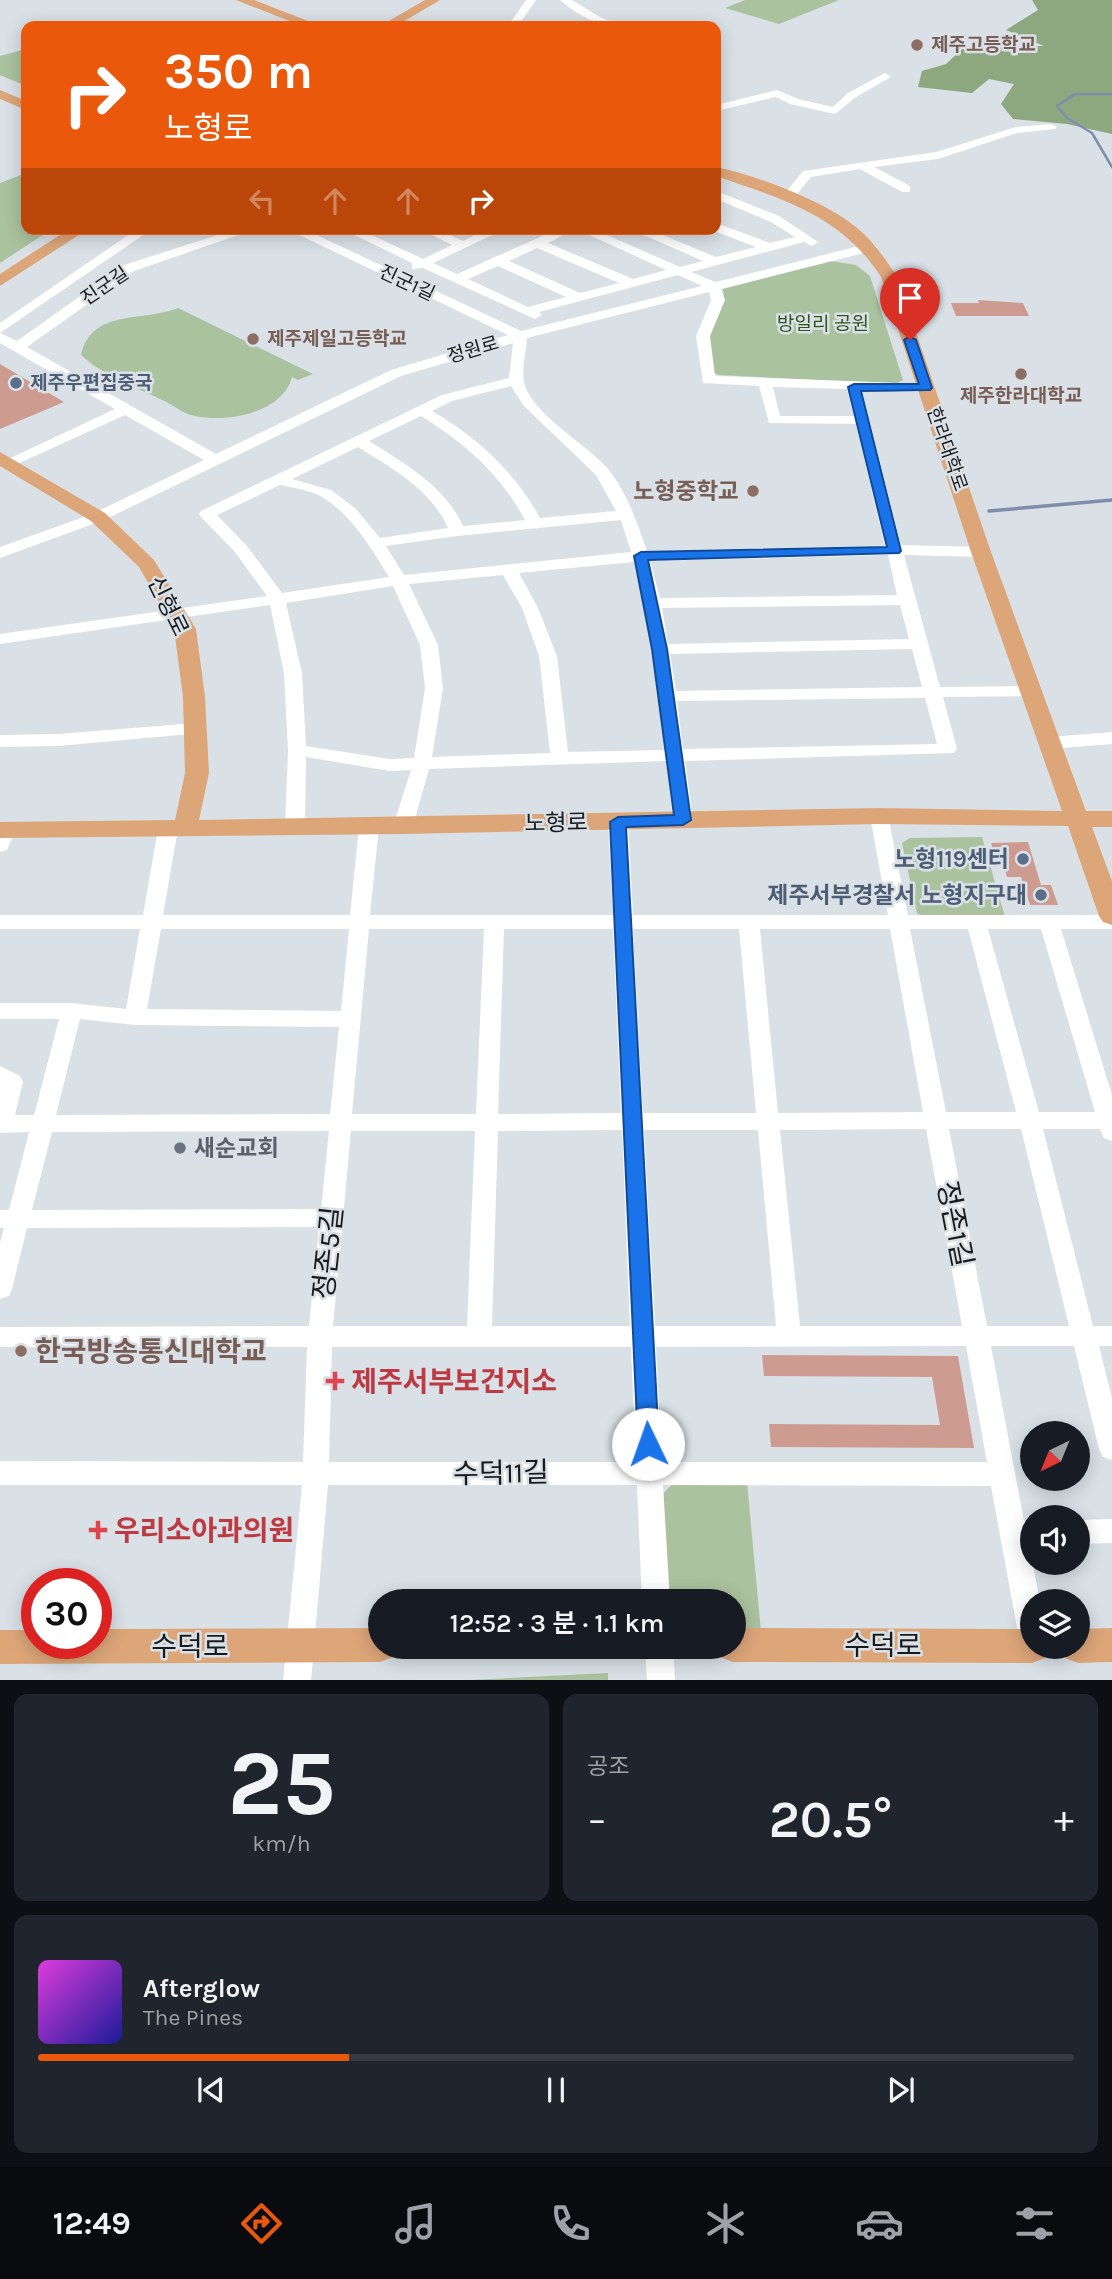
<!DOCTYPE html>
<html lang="ko">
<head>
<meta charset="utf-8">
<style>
  :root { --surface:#171b24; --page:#20242c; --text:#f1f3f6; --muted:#9ea1a6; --line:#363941; --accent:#ea580c }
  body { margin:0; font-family:Karla,"Noto Sans KR",sans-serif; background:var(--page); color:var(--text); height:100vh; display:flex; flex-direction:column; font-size:26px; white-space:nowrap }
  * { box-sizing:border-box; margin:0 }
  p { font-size:23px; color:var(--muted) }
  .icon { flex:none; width:38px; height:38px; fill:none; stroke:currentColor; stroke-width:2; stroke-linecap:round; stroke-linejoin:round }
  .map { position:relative; height:1680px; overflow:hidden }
  .drawer { display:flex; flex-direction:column; gap:14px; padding:14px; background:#0d0f14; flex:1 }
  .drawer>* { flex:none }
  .top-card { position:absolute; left:21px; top:21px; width:700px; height:214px; border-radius:14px; box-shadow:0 4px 18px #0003; background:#ea580c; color:#fff; overflow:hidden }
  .needle { width:46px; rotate:223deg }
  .controls { position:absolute; left:1020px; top:1421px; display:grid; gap:14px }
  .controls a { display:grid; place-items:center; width:70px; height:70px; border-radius:50%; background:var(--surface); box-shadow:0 4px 18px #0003; font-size:35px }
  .speed { position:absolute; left:21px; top:1568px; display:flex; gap:14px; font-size:35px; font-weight:700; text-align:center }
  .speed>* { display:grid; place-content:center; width:91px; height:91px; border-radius:50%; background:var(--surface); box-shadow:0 4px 18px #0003; line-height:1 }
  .speed .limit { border:10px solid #d22; background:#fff; color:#111 }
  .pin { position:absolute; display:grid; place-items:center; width:60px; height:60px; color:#fff; margin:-72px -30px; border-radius:50% 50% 50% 0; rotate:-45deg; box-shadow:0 0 7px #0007 }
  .pin .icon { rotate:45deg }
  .me { position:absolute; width:77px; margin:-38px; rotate:357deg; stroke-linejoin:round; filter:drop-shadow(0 0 5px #0008) }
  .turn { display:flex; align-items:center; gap:24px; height:147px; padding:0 28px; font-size:32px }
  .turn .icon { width:91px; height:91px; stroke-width:2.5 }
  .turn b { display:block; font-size:49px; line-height:60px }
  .lanes { display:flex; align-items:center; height:66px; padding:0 28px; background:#0003; justify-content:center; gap:35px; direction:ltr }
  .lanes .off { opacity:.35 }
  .big { font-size:52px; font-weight:600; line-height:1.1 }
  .drawer .tile { flex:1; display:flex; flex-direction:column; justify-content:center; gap:10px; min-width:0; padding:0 24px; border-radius:14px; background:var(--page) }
  .drawer .dial { align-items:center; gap:0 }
  .dial b { font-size:91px; line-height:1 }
  .song { display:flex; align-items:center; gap:21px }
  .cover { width:84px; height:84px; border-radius:10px; background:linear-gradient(135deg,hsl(300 70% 55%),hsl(240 70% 35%)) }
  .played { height:7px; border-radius:4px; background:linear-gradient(90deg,var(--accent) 30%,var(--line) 30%) }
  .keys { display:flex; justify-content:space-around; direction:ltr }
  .heat { display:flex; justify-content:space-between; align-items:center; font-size:38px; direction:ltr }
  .drawer .tiles { flex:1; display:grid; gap:14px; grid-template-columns:1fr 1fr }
  .tile:last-child { grid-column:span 2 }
  .trip { position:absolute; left:368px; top:1589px; width:378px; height:70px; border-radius:35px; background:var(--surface); box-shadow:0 4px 18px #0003; font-weight:600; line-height:70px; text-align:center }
  .tab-bar { display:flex; height:112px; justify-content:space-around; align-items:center; background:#090b0e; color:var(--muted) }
  .tab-bar .icon { width:49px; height:49px }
  .tab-bar .selected { color:var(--accent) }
  .tab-bar b { font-size:32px; color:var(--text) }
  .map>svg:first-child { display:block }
  .green { fill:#abc29e }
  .forest { fill:#8da77e }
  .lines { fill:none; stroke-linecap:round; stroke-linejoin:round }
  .stream-far1 { stroke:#808eac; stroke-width:2.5 }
  .stream { stroke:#808eac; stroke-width:3.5 }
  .building { fill:#ce9b90 }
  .minor { fill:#fff; fill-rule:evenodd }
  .major { fill:#dda679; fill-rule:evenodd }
  .route { fill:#1a73e8; stroke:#114b97; stroke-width:2 }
  .education-dot { fill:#8d6e63; stroke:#d9e1e7; stroke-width:2.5 }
  .service-dot { fill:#5c6f8a; stroke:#d9e1e7; stroke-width:2.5 }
  .worship-dot { fill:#6b7280; stroke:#d9e1e7; stroke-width:2.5 }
  .health-dot { fill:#e0444e; stroke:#d9e1e7; stroke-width:2.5 }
  .labels { text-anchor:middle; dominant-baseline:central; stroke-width:5; stroke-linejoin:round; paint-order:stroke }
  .far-education-label { font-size:19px; font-weight:bold; fill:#785e54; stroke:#d9e1e7; text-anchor:start }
  .far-street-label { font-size:19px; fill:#181b1d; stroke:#d9e1e7 }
  .far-park-label { font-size:19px; fill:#33541b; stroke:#d9e1e7 }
  .far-service-label { font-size:19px; font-weight:bold; fill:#4e5e75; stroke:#d9e1e7; text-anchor:start }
  .education-label { font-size:23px; font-weight:bold; fill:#785e54; stroke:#d9e1e7; text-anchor:end }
  .street-label { font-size:23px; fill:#181b1d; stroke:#d9e1e7 }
  .service-label { font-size:23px; font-weight:bold; fill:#4e5e75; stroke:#d9e1e7; text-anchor:end }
  .worship-label { font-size:23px; font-weight:bold; fill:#5b616d; stroke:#d9e1e7; text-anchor:start }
  .near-street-label { font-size:28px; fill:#181b1d; stroke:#d9e1e7 }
  .near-education-label { font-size:28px; font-weight:bold; fill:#785e54; stroke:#d9e1e7; text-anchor:start }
  .near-health-label { font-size:28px; font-weight:bold; fill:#be3a42; stroke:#d9e1e7; text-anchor:start }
</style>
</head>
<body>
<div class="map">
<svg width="1112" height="1681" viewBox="0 0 1112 1681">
  <rect width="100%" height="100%" fill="#d9e1e7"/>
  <!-- green -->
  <g class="green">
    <path d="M745 0H839L779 24 725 8Z"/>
    <path d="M26 49V86L0 75V56Z"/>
    <path d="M26 173V229H52L0 263V183Z"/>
    <path d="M830 261 856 265 870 276 903 380 895 384 719 375 710 371 709 339 724 298 723 289Z"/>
    <path d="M178 308 313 374 298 380 292 377C283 413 226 423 195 416 184 414 176 407 166 402 139 388 103 376 81 355 92 308 144 322 178 308Z"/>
    <path d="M982 837 1005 917 925 919 917 913 902 843 910 838Z"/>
    <path d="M674 1482H747L761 1632 733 1633V1601H669L663 1494Z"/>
    <path d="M608 1673V1681L455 1680H471Z"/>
  </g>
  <!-- forest -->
  <path class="forest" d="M1032 0H1112V134L1067 124 1013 119 1001 104 1014 84 989 79 972 93 918 87 922 71 946 64 963 48 1044 46 1006 30 1038 10Z"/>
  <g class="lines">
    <!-- stream-far1 -->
    <path class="stream-far1" d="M1112 94H1075L1057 106 1067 118 1092 133 1112 167"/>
    <!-- stream -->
    <path class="stream" d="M989 511 1112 500"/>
  </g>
  <!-- building -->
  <g class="building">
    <path d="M978 300 1023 303 1029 316H956L951 303H979Z"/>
    <path d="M0 364 64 402 0 429Z"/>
    <path d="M1028 842 1041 885H1051L1058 905H1030L1021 877H1007L1000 853H994L991 843Z"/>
    <path d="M762 1355 958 1356 974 1448 771 1447 769 1424 940 1425 932 1377 764 1376Z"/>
  </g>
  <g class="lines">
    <!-- minor -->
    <g class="minor">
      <path d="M526 0H536L518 26H508Z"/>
      <path d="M560 0H572L600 17 622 26C599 27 577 15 560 0Z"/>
      <path d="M885 73 890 76 889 78 856 97 835 114 790 104 776 97 716 111V105L777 90 798 99 833 107 848 93Z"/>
      <path d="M1051 124 1057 127 1055 129 1017 133 938 159 874 167 910 186V192H902L860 169 811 177 792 200 782 197 803 171 936 152 1016 127Z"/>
      <path d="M716 191 779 216 818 242 812 246 804 242 691 272 716 282 871 243 877 247 876 250 721 289 725 300 710 336 715 376 926 384 933 388 926 392 862 390 901 545 981 547 989 552 981 557 904 555 940 687 1030 686 1039 691 1030 696 943 697 957 749 954 753 685 761 693 820 690 824H676L673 820 666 761 429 769 413 826 410 830H396L393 826 411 770 390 771 306 757 305 827 302 831H288L285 827 288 750 284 673 270 605 0 644V634L267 596 235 552 201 517 199 514 201 511 442 395 509 378 513 343 401 376 104 520 0 558V547L92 514 204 460 125 415 13 466 8 468 0 463 115 409 0 343V323L137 229H152L0 333 17 341 124 265 236 229H256L134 271 27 347 216 454 391 370 508 335 287 229H304L521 331 702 286 678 275 539 312 542 315 535 319 423 268 412 269V263L342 229H359L423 259 452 245 420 229H437L463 241 488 229H505L433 263 457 274 558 229H575L548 243 633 279 666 270 576 229H593L680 267 703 261 630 229H648L716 257 756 247 712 230 716 229V223L770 243 795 237 771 222 716 199ZM537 248 619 283 580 293 509 261ZM498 266 566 297 528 307 468 279ZM709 292 711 300 696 336 703 383 759 386 769 423 856 424 885 546 647 551C637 523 627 492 608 469 584 442 545 423 527 391 519 375 526 355 527 338ZM511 386 524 406 596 475 616 511 540 518C515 472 478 438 432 411L452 401ZM773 387 847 389 854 416H780ZM421 416C465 443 501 475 525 520L463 526C445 486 404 463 369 441ZM358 447C391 468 432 490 448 528L380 538 356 509 331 490 292 479ZM280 485C293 488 310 490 322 497 352 515 371 548 389 577L282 593 247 546 217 515ZM621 520 631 552 404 575 386 546 457 536ZM888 555 897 595 660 598 650 561ZM634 562 652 647 665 750 568 752 557 656 538 608 519 573ZM503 575 522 608 539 656 550 753 432 757 443 688 438 645 409 584ZM393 586 420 645 425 688 414 758 390 759 306 746 302 673 286 603ZM900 605 909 639 668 644 662 608ZM912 649 922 687 676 691 670 654ZM925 698 937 744 683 749 677 701Z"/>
      <path d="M195 723 201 725 204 729 201 733 58 746 0 747V735L58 734Z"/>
      <path d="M1112 732V744L1050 749 1041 743 1050 737Z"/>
      <path d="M879 810 886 812 888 816 908 915H1112V929H1061L1112 1095V1141L1104 1138 1100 1129H1043L1093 1326H1112V1346H1099L1112 1398V1460L1103 1457 1099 1449 1074 1346H991L1024 1521H1032V1545H1029L1040 1601H1032V1646L1022 1642 1018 1633 991 1486 663 1485 670 1601H642L637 1485H328L311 1681H283L302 1485H0V1461L303 1462 307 1347H0V1327L309 1326 319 1227 27 1228 12 1289 9 1296 0 1299V1243L4 1228H0V1210H9L29 1132 0 1133V1066L20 1076 23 1082 15 1115H34L59 1019H0V1003H72L126 1009 140 929H0V915H143L158 829 161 825H175L178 829 163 915H350L359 826 362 822H376L379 826 370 915H613L608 822 611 818H625L628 822 633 915H888L870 816 872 812ZM161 929H349L341 1011 147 1009ZM369 929H484L476 1114H352ZM504 929H613L621 1113 498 1114ZM633 929H739L756 1113H643ZM760 929H890L923 1112 778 1113ZM910 929H968L1016 1112H946ZM988 929H1041L1095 1112H1039ZM80 1019 135 1025 339 1027 330 1114 56 1115ZM926 1129 962 1326H800L780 1130ZM949 1129H1021L1069 1326H987ZM622 1130 630 1326H492L498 1131ZM644 1130H758L776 1326H655ZM329 1131 321 1209 32 1210 52 1132ZM351 1131H475L467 1326H333ZM966 1346 987 1462H662L656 1347ZM332 1347H631L636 1462H329Z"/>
      <path d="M5 824 12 826 15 830 7 850 0 852V825Z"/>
      <path d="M1112 1519V1543L1078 1544V1520Z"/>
      <path d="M645 1647H673L675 1681H647Z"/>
    </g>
    <!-- major -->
    <g class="major">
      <path d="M236 0H254L321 26H302Z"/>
      <path d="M425 0H440L396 26H380Z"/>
      <path d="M0 90 26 101V110L0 99Z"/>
      <path d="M716 167C759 176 832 203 864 234 877 247 887 261 897 277L991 552 1086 811H1112V827H1092L1112 881V925L1103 922 1099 916 1068 826 879 824 403 834 0 838V822L175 820 185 773 183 697 174 629 139 567 91 521 0 466V452L105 513 154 560 196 629 205 697 209 773 199 820 879 808 1062 811 971 552 881 277C841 215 782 199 716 176Z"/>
      <path d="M69 229H88L0 286V274Z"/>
      <path d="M380 1628V1647H397L393 1657 380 1662 0 1664V1630H37V1643H96V1629Z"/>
      <path d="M733 1628 1032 1629V1647H1050L1045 1658 1032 1663 733 1662 720 1657 716 1647H733Z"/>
      <path d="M1112 1628V1662L1078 1663 1065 1658 1060 1647H1078V1629Z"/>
    </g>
  </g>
  <!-- route -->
  <path class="route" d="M910 336 916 340 932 388 930 390 861 391 901 551 899 553 648 560 667 649 691 820 683 825 626 827 659 1444 656 1451 648 1454 641 1451 638 1444 610 822 618 817 674 815 652 649 634 556 641 552 887 547 848 387 854 384H919L904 340Z"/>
  <!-- markers -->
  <g class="education-dot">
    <circle cx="917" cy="45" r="7"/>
    <circle cx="253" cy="339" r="7"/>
    <circle cx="1021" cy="374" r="7"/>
    <circle cx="753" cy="491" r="7"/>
    <circle cx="21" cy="1351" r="7"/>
  </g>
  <g class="service-dot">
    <circle cx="16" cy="383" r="7"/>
    <circle cx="1023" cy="859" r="7"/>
    <circle cx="1041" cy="895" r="7"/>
  </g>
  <circle class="worship-dot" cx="180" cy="1148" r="7"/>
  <g class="health-dot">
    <path d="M331.5 1370.5h7v7h7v7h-7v7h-7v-7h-7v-7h7z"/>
    <path d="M94.5 1519.5h7v7h7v7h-7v7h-7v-7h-7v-7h7z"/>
  </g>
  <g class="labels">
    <!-- far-education labels -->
    <g class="far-education-label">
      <text x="931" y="45">제주고등학교</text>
      <text x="267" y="339">제주제일고등학교</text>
      <text x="1021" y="396" text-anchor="middle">제주한라대학교</text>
    </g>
    <!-- far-street labels -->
    <g class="far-street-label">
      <text transform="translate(407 283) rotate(25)">진군1길</text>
      <text transform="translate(105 286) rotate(-34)">진군길</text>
      <text transform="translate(473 350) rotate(-16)">정원로</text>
      <text transform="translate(947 449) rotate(71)">한라대학로</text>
    </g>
    <!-- far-park labels -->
    <g class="far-park-label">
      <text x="823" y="324">방일리 공원</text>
    </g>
    <!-- far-service labels -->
    <g class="far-service-label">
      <text x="30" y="383">제주우편집중국</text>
    </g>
    <!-- education labels -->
    <g class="education-label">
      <text x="739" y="491">노형중학교</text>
    </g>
    <!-- street labels -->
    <g class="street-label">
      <text transform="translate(168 606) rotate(64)">신형로</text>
      <text transform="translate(556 823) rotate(-1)">노형로</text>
    </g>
    <!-- service labels -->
    <g class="service-label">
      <text x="1009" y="859">노형119센터</text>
      <text x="1027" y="895">제주서부경찰서 노형지구대</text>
    </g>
    <!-- worship labels -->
    <g class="worship-label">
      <text x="194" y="1148">새순교회</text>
    </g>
    <!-- near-street labels -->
    <g class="near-street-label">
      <text transform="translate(955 1224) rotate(79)">정존1길</text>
      <text transform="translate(328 1253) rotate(-84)">정존5길</text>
      <text transform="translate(501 1473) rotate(-1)">수덕11길</text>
      <text x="883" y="1645">수덕로</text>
      <text x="190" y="1646">수덕로</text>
    </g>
    <!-- near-education labels -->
    <g class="near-education-label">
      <text x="35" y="1351">한국방송통신대학교</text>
    </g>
    <!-- near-health labels -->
    <g class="near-health-label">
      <text x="351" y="1381">제주서부보건지소</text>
      <text x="114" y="1530">우리소아과의원</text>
    </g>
  </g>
</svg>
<div class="controls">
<a><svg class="needle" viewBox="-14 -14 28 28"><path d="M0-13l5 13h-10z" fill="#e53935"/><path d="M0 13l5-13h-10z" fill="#9ea1a6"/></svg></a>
<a><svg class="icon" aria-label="sound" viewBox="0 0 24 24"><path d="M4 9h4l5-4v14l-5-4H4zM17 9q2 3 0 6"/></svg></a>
<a><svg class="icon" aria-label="layers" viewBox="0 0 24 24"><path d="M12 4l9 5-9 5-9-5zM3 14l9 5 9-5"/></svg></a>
</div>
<div class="speed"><div class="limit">30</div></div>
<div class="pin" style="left:910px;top:340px;background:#d93025"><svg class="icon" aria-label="arrive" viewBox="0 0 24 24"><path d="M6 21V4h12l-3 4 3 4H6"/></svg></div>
<svg class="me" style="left:648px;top:1444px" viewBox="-20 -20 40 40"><circle r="19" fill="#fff"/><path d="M0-13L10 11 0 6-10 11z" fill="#1a73e8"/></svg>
<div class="trip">12:52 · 3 분 · 1.1 km</div>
<div class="top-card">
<div class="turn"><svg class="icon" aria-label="right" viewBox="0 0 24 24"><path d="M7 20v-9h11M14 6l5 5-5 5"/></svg><div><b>350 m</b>노형로</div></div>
<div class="lanes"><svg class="icon off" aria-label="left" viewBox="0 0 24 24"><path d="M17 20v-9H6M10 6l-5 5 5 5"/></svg><svg class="icon off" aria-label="ahead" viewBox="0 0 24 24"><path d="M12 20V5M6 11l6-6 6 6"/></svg><svg class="icon off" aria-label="ahead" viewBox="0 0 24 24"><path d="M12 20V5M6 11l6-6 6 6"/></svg><svg class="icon" aria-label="right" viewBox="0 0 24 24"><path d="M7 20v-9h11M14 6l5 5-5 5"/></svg></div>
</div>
</div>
<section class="drawer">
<div class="tiles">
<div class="tile dial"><b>25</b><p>km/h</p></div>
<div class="tile"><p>공조</p>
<div class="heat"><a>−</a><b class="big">20.5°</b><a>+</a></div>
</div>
<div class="tile">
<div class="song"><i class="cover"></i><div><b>Afterglow</b><p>The Pines</p></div></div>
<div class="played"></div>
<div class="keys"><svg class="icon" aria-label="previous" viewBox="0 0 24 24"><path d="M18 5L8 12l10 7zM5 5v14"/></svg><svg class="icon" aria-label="pause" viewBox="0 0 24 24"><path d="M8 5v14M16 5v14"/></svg><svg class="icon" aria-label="next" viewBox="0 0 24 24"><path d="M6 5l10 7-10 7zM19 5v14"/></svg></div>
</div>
</div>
</section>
<nav class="tab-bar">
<b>12:49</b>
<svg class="icon selected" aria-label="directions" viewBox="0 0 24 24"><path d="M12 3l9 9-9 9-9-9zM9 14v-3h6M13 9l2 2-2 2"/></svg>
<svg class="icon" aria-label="music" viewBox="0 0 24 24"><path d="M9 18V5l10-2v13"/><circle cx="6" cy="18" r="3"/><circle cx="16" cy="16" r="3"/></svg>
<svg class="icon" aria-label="phone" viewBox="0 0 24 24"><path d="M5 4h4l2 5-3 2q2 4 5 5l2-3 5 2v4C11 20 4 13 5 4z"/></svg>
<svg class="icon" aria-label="climate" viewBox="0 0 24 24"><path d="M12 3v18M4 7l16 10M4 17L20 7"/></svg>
<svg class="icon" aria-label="car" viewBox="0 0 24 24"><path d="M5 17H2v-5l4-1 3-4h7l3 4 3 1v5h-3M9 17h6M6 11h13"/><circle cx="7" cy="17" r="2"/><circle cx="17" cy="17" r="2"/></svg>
<svg class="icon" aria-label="filters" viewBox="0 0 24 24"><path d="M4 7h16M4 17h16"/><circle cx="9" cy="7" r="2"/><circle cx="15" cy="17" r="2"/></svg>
</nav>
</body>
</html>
